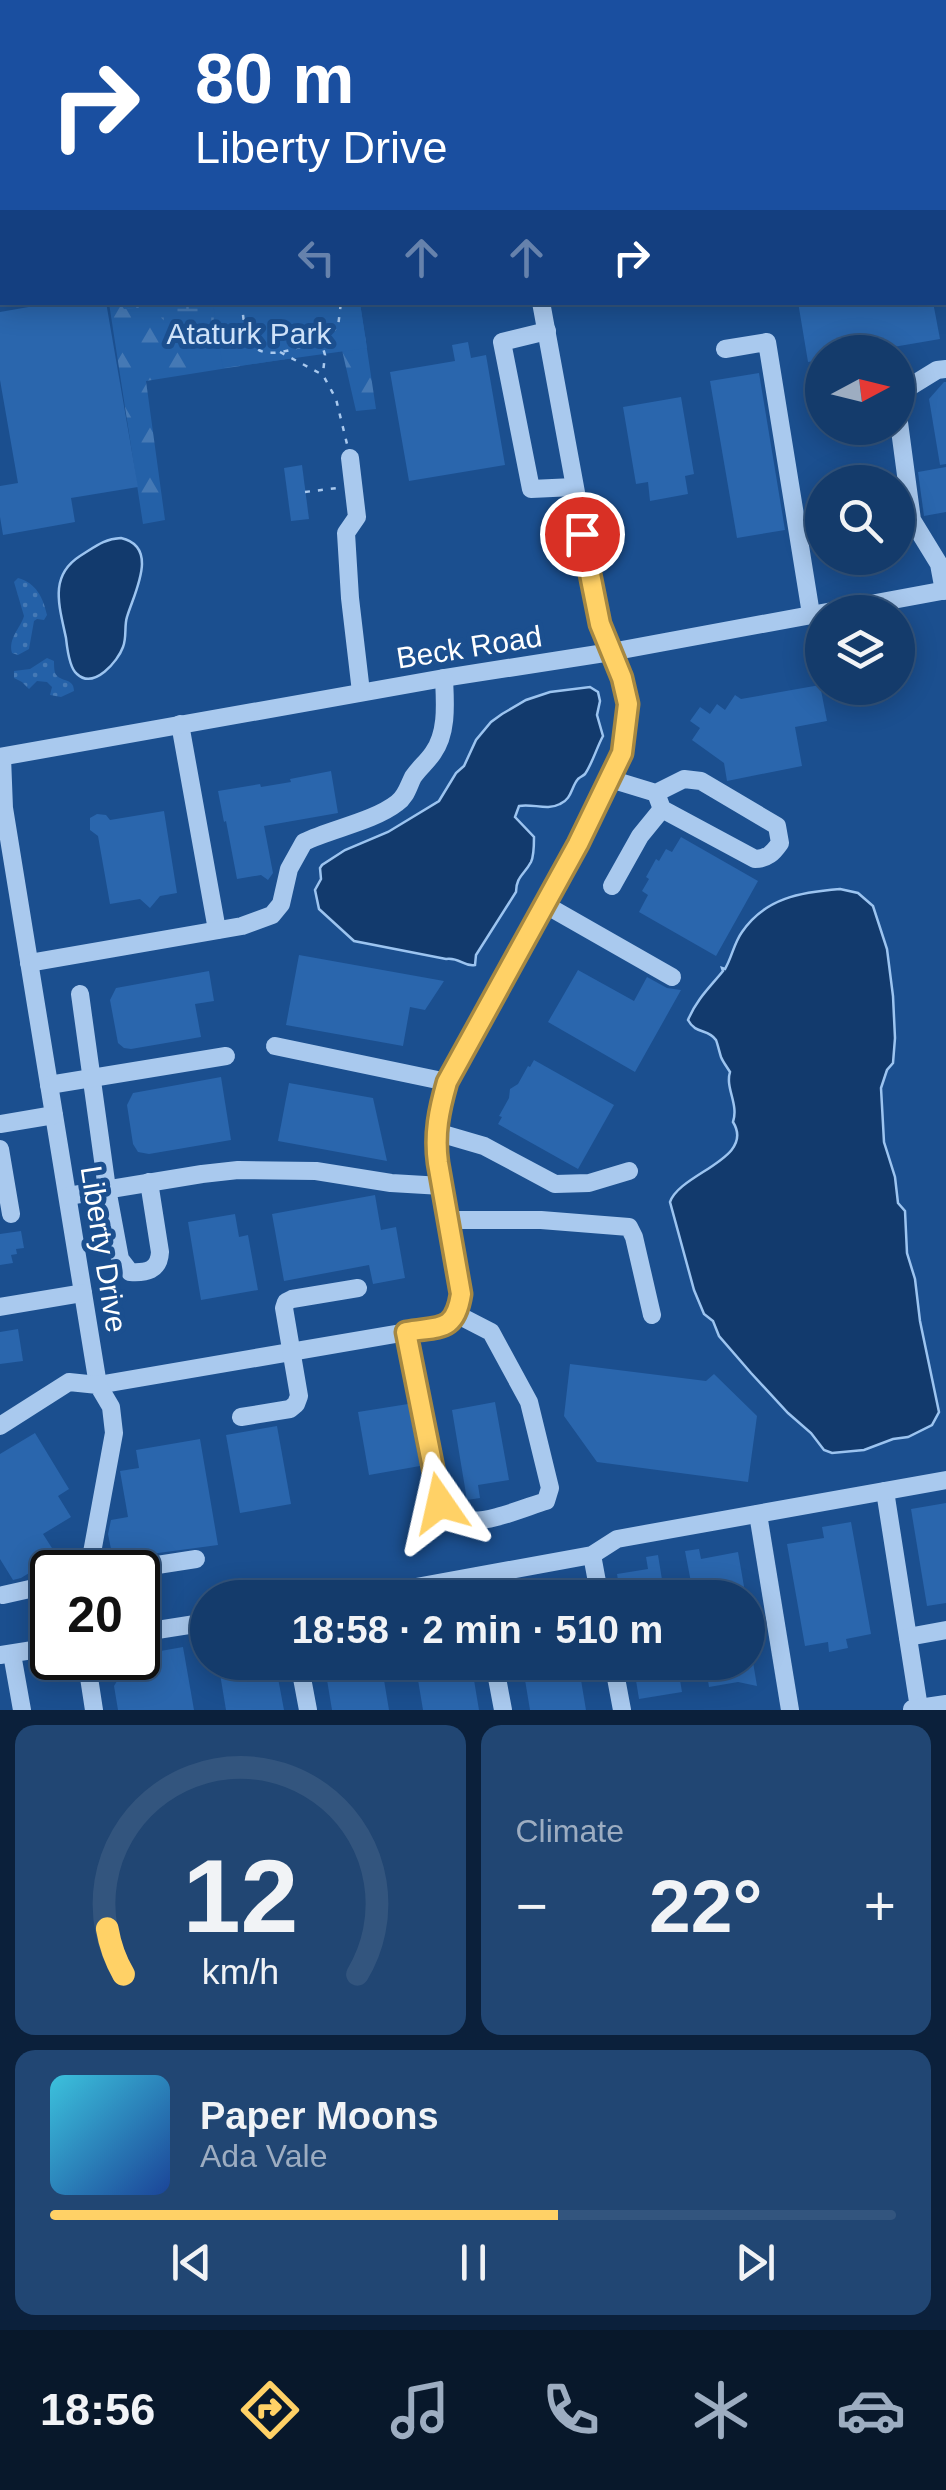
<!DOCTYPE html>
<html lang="en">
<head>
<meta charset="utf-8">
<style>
  :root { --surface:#143b6b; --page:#214673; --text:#f1f3f6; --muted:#9dadc1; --line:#33557e; --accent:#ffd166 }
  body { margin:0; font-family:Helvetica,sans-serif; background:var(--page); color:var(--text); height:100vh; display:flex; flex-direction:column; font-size:38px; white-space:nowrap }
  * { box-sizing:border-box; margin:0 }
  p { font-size:32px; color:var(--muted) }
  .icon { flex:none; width:55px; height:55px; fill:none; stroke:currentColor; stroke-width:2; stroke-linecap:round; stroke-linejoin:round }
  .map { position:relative; height:1710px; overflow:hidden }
  .sheet { display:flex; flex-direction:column; gap:15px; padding:15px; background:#0b203b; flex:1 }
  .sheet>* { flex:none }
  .hud { position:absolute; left:0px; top:0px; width:948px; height:305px; box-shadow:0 5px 25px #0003,0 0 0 2px var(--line); background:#1a4fa0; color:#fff; overflow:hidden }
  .needle { width:65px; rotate:83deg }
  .tools { position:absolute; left:805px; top:335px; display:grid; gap:20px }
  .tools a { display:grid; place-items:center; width:110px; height:110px; border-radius:50%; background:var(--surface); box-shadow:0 5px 25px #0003,0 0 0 2px var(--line); font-size:50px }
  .speed { position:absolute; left:30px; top:1550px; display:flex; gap:20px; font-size:50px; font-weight:700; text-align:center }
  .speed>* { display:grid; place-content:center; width:130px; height:130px; border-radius:50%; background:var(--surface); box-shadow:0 5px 25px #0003,0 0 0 2px var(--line); line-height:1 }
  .speed .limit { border:5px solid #111; border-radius:15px; background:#fff; color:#111 }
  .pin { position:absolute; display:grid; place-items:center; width:85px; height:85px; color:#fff; margin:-42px; border:5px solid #fff; border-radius:50%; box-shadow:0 2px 10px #0007 }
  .me { position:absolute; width:110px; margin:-55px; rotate:349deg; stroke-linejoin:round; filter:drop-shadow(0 0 8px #0008) }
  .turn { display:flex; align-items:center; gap:35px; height:210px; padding:0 30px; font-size:45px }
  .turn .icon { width:130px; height:130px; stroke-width:2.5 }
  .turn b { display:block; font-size:70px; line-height:85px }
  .lanes { display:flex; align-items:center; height:95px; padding:0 30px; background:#0003; justify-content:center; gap:50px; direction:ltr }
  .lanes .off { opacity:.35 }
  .big { font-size:75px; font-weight:800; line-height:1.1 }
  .sheet .tile { flex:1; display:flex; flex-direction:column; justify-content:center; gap:15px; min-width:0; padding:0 35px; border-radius:20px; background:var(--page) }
  .sheet .dial { align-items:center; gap:0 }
  .dial svg { height:260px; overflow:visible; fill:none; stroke:var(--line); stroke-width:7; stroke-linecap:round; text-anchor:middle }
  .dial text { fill:var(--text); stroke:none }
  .song { display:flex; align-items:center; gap:30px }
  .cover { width:120px; height:120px; border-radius:15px; background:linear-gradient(135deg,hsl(190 70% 55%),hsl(220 70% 35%)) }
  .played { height:10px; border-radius:5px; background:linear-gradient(90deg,var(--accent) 60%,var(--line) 60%) }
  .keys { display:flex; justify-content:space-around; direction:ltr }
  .heat { display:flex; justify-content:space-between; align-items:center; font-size:55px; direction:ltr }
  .sheet .tiles { flex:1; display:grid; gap:15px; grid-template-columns:1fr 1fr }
  .tile:last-child { grid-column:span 2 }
  .trip { position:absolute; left:190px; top:1580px; width:575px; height:100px; border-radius:50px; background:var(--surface); box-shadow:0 5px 25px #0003,0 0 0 2px var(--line); font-weight:800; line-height:100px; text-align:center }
  .menu { display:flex; height:160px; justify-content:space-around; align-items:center; background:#08182b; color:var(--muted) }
  .menu .icon { width:70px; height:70px }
  .menu .active { color:var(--accent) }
  .menu b { font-size:45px; color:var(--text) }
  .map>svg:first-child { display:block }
  .forest { fill:url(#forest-firs) }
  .wetland { fill:url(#wetland-marsh) }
  .park { fill:#2461a8 }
  .garden { fill:url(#garden-dots) }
  .water { fill:#123a6d; stroke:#9cc4f0; stroke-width:2.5 }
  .building { fill:#2a66ad }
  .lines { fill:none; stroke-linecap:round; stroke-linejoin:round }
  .path { stroke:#a9c9ee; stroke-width:2.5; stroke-dasharray:5 8; stroke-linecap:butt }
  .minor { stroke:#a9c9ee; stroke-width:18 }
  .route-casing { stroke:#a68842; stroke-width:25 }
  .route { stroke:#ffd166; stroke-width:18 }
  .labels { text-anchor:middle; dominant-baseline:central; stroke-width:10; stroke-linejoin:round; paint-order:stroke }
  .park-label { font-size:30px; fill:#cfe3fa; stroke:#1b4f8f }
  .street-label { font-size:30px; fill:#fff; stroke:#1b4f8f }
</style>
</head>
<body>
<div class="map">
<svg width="946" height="1710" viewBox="0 0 946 1710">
  <defs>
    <pattern id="forest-firs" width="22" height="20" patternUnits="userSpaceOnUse" patternTransform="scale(2.5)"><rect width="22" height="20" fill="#2461a8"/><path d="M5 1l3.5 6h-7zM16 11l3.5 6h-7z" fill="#4579b5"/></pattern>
    <pattern id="wetland-marsh" width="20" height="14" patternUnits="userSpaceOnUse" patternTransform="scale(2.5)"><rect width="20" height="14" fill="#2461a8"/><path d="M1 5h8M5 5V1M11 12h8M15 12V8" fill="none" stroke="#4579b5"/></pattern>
    <pattern id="garden-dots" width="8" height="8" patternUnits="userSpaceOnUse" patternTransform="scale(2.5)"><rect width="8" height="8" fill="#2461a8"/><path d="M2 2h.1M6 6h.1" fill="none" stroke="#4579b5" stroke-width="1.8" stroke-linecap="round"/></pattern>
  </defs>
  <rect width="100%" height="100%" fill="#1b4f8f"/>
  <!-- forest -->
  <g class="forest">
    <path d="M0 0H314V2H2V155L0 156Z"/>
    <path d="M109 303H360L376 409 356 411 342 350 146 381 165 520 143 524Z"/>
  </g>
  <!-- wetland -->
  <path class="wetland" d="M120 303H228C223 313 218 333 211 339 180 340 170 325 149 307L124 309Z"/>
  <!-- park -->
  <path class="park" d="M213 303H360L367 348 223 368Z"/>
  <!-- garden -->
  <g class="garden">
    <path d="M18 578C36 583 43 597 47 615L44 620 37 619 34 621 29 649 18 655 12 653C8 638 20 629 24 616L14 582Z"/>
    <path d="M47 658 54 661C54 665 54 669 55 673 60 683 74 677 74 691L61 697 50 695 52 687 47 682 37 681 29 689 22 682 14 678V671L30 669Z"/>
  </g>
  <!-- water -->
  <g class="water">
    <path d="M121 538C160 547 134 593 127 617 124 626 127 637 123 647 118 661 94 690 77 674 69 668 67 647 66 638 59 605 49 576 80 556 95 547 103 539 121 538Z"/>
    <path d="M590 687 598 692 600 701 597 715 603 736C597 747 592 764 585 774 583 776 580 777 578 779 571 787 572 799 560 804 547 811 532 803 519 806L515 817 534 837C534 845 534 856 531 862 524 875 516 877 516 892L476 955 475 965C463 967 460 957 446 959L354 941 319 909 315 890 321 879 320 868 322 865 345 850 388 832 439 801 456 773 464 766 476 740 491 722 502 714 526 700 550 692Z"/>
    <path d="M840 889 858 893 873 906 887 949 893 996 895 1038 893 1063 887 1070 881 1088 884 1142 895 1177 898 1203 905 1211 907 1253 915 1279 920 1321 939 1412 932 1425 908 1437 893 1439 864 1450 832 1453 824 1450 811 1433 788 1413 751 1373 719 1336 713 1321 704 1314 694 1290 670 1202C680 1173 756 1159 733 1122 739 1104 725 1088 730 1072 727 1067 723 1062 721 1057 720 1054 717 1042 716 1040 708 1028 696 1035 688 1020 696 1000 710 987 723 971L722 968 725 969C732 957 734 943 742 932 765 898 801 892 840 889Z"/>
  </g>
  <!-- building -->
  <g class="building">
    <path d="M57 302H106L138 487 71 498 75 522 3 535 0 517V486L18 483 0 380V312Z"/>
    <path d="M798 302H933L940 339 864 352H822V360L808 362Z"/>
    <path d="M468 342 471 358 486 355 505 465 409 481 390 372 455 361 452 345Z"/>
    <path d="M759 373 785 530 737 538 710 381Z"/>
    <path d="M944 382H946V464L940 465 929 399Z"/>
    <path d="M681 397 694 474 685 476 688 494 650 501 648 482 636 484 623 407Z"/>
    <path d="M302 465 309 519 291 521 284 468Z"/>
    <path d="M946 467V512L924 516 918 472Z"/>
    <path d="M820 685 827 721 795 727 802 766 727 781 724 763 692 740 700 728 690 721 700 707 710 714 717 704 725 710 735 695 741 699Z"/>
    <path d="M331 771 338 813 264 826 273 873 268 880 261 875 237 879 226 821 224 822 218 791 260 784 261 787 291 782 290 779Z"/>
    <path d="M164 811 177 893 160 896 150 908 140 899 110 904 98 836 90 830V818L97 814 106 815 110 820Z"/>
    <path d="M681 837 758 881 716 956 639 912 648 895 642 891 649 879 646 877 656 859 659 861 666 849 672 852Z"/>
    <path d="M299 955 444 981 425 1010 410 1007 403 1046 286 1025Z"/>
    <path d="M578 970 634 1001 647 977 667 988 681 990 635 1072 548 1022Z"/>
    <path d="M209 971 214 1001 195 1004 201 1037 131 1049 124 1048 118 1043 110 1000 116 988Z"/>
    <path d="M534 1060 614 1105 578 1169 498 1124 502 1117 499 1116 509 1098 510 1089 518 1084 528 1066 530 1067Z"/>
    <path d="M221 1077 231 1140 149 1154 138 1152 133 1144 127 1105 133 1093Z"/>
    <path d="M289 1083 373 1098 387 1161 278 1141Z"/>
    <path d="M375 1195 381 1230 396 1227 405 1278 373 1284 369 1265 284 1281 272 1214Z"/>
    <path d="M235 1214 239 1237 248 1235 258 1290 201 1300 188 1222Z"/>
    <path d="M21 1231 24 1248 16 1249 17 1254 11 1255 13 1263 0 1265V1234Z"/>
    <path d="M18 1329 23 1361 0 1364V1332Z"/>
    <path d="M570 1364 706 1381 714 1374 757 1416 748 1482 597 1462 564 1416Z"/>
    <path d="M495 1402 509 1480 478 1485 480 1498 467 1500 452 1410Z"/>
    <path d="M408 1404 420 1466 369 1475 358 1412Z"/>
    <path d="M277 1426 291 1504 240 1513 226 1435Z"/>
    <path d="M35 1433 69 1489 58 1496 71 1517 43 1534 57 1556 21 1578 13 1580 0 1559V1454Z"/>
    <path d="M200 1439 218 1545 113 1559 108 1534 111 1520 128 1517 120 1471 139 1468 136 1450Z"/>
    <path d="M946 1503V1603L927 1606 911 1509Z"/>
    <path d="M851 1522 871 1634 846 1639 848 1648 829 1652 828 1642 805 1646 787 1544 824 1538 822 1527Z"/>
    <path d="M699 1549 701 1559 738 1552 746 1598H694L685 1551Z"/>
    <path d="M658 1555 665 1598H621L617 1574 648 1569 646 1557Z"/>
    <path d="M183 1647 194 1710H118L114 1686 119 1678 158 1672 155 1652Z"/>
    <path d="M218 1662H275L284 1710H226Z"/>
    <path d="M324 1662H381L389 1710H332Z"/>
    <path d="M415 1662H471L479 1710H423Z"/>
    <path d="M522 1662H578L586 1710H530Z"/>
    <path d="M633 1662H677L682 1692 639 1699Z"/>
    <path d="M705 1662H753L757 1686 738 1682 709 1687Z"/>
  </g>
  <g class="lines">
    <!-- path -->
    <g class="path">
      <path d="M207 0 208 2"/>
      <path d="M287 0V2"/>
      <path d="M242 302C243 317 244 338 256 348 273 363 323 339 338 327L341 302"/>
      <path d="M320 338 325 355 323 373"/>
      <path d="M280 352 323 375 336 399 347 444"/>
      <path d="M305 492 337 488"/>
    </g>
    <!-- minor -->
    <g class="minor">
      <path d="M341 0 342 2"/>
      <path d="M414 0 415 2"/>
      <path d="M482 0V2"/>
      <path d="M536 0 537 2"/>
      <path d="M607 0V2"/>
      <path d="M712 0V2"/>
      <path d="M937 0V2"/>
      <path d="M945 50 946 56"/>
      <path d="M0 203H2"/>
      <path d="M945 213 946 214"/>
      <path d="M945 242 946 241"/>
      <path d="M0 245 2 244"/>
      <path d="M547 331 502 342 531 489 574 487"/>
      <path d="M725 349 767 342 811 614"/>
      <path d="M898 394 937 370 946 369"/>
      <path d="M898 415 912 520 939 564 944 591"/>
      <path d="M350 458 357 517 346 533 350 598 361 692"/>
      <path d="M180 724 217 930"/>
      <path d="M0 757 444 678 611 652 946 590"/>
      <path d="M2 757 4 808 98 1385 442 1326C458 1319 459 1311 461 1295L436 1143 437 1119 447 1082 599 804 622 753 626 729 628 704 622 678 600 623 541 302"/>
      <path d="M610 779 656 793 684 779 701 781 777 826 780 843C773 853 767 859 755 859L662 809 656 793"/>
      <path d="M612 886 640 836 662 809"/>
      <path d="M544 904 672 977"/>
      <path d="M29 963 242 926 272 915 281 904 289 869 304 842C331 829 374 821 397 803 406 797 408 787 413 777 419 768 427 762 433 753 448 732 445 702 444 678"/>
      <path d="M80 994 107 1189 120 1259 130 1272C146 1273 159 1271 160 1252L149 1182"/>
      <path d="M275 1046 447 1082"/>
      <path d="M49 1085 226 1056"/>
      <path d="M0 1124 54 1115"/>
      <path d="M436 1132 484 1146 555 1184 589 1183 629 1171"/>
      <path d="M0 1149 11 1214"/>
      <path d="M68 1196 202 1174 238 1170 316 1171 391 1183 442 1186"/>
      <path d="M448 1220H541L629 1227 634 1237 652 1315"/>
      <path d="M0 1307 83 1293"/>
      <path d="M406 1332 440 1503C448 1510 456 1518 467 1520 487 1524 526 1507 546 1501L550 1488 529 1402 491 1332 458 1315"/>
      <path d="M241 1417 290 1409 296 1404 299 1396 284 1308 286 1302 292 1299 358 1288"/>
      <path d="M0 1426 69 1382 98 1385 111 1407 114 1433 89 1569 95 1572"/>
      <path d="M885 1491 919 1708"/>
      <path d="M758 1514 790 1710"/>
      <path d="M592 1555 600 1598"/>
      <path d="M112 1572 196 1559"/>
      <path d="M478 1576 482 1598"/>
      <path d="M3 1595 52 1584"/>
      <path d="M356 1598 592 1555 617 1539 946 1480"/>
      <path d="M138 1633 208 1622"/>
      <path d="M908 1637 946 1630"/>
      <path d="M12 1654 22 1710"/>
      <path d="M0 1655 52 1647"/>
      <path d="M86 1658 94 1710"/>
      <path d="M299 1662 308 1710"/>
      <path d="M494 1662 503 1710"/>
      <path d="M613 1662 622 1710"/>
      <path d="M912 1709 946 1704"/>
    </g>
  </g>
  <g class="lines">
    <!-- route casing -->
    <g class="route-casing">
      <path id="route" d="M440 1503 406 1332C439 1326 455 1333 461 1294L438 1163C434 1134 439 1110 447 1082L578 844 622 753 628 704 622 678 600 624 582 534"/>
    </g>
    <!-- route -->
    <use href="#route" class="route"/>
  </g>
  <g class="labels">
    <!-- park labels -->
    <g class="park-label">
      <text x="249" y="333">Ataturk Park</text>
    </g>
    <!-- street labels -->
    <g class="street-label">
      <text transform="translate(469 647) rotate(-9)">Beck Road</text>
      <text transform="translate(104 1249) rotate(81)">Liberty Drive</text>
    </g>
  </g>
</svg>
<div class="tools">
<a><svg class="needle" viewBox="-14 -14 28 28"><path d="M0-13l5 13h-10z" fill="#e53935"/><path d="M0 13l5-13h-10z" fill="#9dadc1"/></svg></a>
<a><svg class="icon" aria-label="search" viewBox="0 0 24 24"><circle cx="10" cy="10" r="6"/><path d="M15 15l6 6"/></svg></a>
<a><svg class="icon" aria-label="layers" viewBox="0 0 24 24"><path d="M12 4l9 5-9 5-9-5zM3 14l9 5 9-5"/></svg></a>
</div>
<div class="speed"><div class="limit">20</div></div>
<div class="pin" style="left:582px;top:534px;background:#d93025"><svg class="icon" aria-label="arrive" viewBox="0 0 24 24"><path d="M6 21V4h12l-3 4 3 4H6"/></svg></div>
<svg class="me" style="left:440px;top:1503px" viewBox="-20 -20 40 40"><path d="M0-17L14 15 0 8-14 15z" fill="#ffd166" stroke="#fff" stroke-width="4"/></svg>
<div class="trip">18:58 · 2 min · 510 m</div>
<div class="hud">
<div class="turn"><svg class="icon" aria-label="right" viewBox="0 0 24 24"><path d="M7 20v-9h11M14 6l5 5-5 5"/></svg><div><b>80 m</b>Liberty Drive</div></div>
<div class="lanes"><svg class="icon off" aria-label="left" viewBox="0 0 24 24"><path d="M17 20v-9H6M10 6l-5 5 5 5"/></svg><svg class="icon off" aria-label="ahead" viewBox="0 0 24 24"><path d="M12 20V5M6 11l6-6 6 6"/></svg><svg class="icon off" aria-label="ahead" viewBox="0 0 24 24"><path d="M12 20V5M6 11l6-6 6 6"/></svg><svg class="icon" aria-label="right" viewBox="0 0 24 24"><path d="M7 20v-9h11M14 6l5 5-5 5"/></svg></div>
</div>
</div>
<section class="sheet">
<div class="tiles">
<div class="tile dial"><svg viewBox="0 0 100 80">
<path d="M14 69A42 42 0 1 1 86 69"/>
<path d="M14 69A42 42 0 0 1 9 55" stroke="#ffd166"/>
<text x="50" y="56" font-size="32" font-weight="700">12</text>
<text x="50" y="72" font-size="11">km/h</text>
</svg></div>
<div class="tile"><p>Climate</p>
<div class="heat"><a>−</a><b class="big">22°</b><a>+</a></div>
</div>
<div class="tile">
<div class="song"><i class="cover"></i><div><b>Paper Moons</b><p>Ada Vale</p></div></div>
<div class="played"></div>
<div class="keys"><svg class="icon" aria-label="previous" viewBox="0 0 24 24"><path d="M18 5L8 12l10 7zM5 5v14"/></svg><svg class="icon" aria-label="pause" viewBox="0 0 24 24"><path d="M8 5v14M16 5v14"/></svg><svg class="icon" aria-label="next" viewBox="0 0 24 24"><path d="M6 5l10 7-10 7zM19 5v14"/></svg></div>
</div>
</div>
</section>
<nav class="menu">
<b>18:56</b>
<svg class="icon active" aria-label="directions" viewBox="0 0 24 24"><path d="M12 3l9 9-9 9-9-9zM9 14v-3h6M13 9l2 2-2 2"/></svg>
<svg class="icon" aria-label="music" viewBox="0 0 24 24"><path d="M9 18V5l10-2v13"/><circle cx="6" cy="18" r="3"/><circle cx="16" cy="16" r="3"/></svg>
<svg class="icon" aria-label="phone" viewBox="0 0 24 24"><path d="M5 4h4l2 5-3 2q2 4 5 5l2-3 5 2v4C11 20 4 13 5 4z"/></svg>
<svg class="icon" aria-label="climate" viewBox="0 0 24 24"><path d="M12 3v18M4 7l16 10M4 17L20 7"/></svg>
<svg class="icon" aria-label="car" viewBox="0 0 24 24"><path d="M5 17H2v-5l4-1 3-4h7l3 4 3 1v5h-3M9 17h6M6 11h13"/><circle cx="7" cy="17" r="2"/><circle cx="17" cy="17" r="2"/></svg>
</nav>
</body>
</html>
